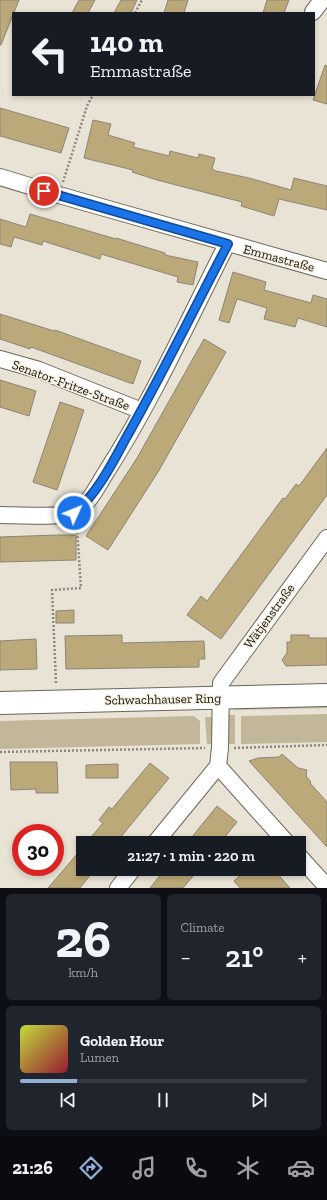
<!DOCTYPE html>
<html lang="en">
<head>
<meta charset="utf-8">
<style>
  :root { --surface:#171b24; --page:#20242c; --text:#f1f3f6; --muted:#9ea1a6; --line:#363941; --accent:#92afd6 }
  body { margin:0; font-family:"Zilla Slab",serif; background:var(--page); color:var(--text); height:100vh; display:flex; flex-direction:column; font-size:15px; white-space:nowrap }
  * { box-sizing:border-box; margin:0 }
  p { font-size:13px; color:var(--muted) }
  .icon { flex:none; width:22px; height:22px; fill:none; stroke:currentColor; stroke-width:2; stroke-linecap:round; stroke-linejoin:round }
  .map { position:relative; height:888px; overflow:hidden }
  .side { display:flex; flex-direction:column; gap:6px; padding:6px; background:#0d0f14; flex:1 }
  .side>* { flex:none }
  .guide { position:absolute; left:12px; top:12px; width:303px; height:84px; border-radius:0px; box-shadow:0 2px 6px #0003; background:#171b24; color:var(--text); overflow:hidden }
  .speed { position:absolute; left:12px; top:824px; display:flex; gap:8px; font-size:20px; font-weight:700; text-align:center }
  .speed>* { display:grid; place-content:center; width:52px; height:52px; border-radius:50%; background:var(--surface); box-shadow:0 2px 6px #0003; line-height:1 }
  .speed .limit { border:6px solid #d22; background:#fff; color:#111 }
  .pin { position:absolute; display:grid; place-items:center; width:34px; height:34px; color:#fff; margin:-17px; border:2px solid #fff; border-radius:50%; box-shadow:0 1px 4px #0007 }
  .me { position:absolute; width:44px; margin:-22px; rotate:46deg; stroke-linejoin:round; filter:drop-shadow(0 0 3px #0008) }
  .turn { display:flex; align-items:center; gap:14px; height:84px; padding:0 12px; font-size:18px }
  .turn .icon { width:52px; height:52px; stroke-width:2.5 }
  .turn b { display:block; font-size:28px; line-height:34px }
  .big { font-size:30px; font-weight:600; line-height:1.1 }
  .side .tile { flex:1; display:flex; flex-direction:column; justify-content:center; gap:6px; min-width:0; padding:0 14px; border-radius:6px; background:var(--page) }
  .side .dial { align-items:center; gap:0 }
  .dial b { font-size:52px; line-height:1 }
  .song { display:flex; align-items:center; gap:12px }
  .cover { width:48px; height:48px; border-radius:6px; background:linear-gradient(135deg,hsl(70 70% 55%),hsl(350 70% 35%)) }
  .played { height:4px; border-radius:2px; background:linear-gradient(90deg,var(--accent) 20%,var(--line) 20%) }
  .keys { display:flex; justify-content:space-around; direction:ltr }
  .heat { display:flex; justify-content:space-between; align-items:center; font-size:22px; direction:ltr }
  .side .tiles { flex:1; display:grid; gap:6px; grid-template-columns:1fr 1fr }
  .tile:last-child { grid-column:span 2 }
  .trip { position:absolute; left:76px; top:836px; width:230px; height:40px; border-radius:0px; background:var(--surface); box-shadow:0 2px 6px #0003; font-weight:600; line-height:40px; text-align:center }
  .tab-bar { display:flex; height:64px; justify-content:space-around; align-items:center; background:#090b0e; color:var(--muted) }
  .tab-bar .icon { width:28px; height:28px }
  .tab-bar .current { color:var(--accent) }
  .tab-bar b { font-size:18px; color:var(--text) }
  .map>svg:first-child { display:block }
  .green { fill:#c3b799 }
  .building { fill:#bca979; stroke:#8a8578 }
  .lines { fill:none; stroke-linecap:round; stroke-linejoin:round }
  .minor-casing { stroke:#6b665a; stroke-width:18 }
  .secondary-casing { stroke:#6b665a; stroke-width:24 }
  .path { stroke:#8b877d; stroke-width:2.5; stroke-dasharray:2 2; stroke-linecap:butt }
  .minor { stroke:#fff; stroke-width:16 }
  .secondary { stroke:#fff; stroke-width:22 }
  .route-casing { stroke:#114b97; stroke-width:10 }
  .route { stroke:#1a73e8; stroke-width:7 }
  .labels { text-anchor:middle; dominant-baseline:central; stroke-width:3; stroke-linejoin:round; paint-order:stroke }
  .street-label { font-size:13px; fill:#13110c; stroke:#f6f1e2 }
</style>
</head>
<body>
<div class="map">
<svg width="327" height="888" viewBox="0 0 327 888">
  <rect width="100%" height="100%" fill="#e9e3d5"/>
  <!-- green -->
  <g class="green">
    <path d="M327 703V708L234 710 235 705Z"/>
    <path d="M327 714V742L241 744V716Z"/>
    <rect x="229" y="715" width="6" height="29"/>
    <path d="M194 716 200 721V744L0 749V721Z"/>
    <path d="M205 717H212L214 744H207Z"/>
  </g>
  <!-- building -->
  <g class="building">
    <path d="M0 0H19L1 45H0Z"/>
    <path d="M79 0H95L88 13H72Z"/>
    <path d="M121 0H137L131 13H114Z"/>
    <path d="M168 0H188L184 13H164Z"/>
    <path d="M267 0H289L284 13H263Z"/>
    <path d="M325 65 327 66V104L313 100Z"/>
    <path d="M0 108 69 128 61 153 0 136Z"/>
    <path d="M93 120 111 124 108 135 135 143 133 147 169 156 170 151 198 158 199 154 215 158 212 169 216 171 249 178 291 190 294 178 327 186V210L279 199 274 216 241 206 242 202 157 180 132 172 133 170 84 158Z"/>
    <path d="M30 214 116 239V238L165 253V255L198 262 193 285 177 282 178 277 101 254 100 259 43 241 42 245 14 237 11 247 0 244V219L26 227Z"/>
    <path d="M233 272 266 282 264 290 311 303 313 295 327 299V327L298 318 295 327 264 319 267 308 237 299 229 323 219 320Z"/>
    <path d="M0 314 54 331 55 330 141 361 133 384 31 347 30 349 0 339Z"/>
    <path d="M204 339 226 352 158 472 108 550 86 536 137 458Z"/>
    <path d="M0 380 36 391 29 416 0 407Z"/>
    <path d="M60 402 84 410 57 490 33 482Z"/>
    <path d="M327 448V495L221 639 187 615 201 596 207 601 283 498 285 499 296 484 299 486Z"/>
    <path d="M57 535H76V560L0 562V537Z"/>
    <path d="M74 610V623H56V611Z"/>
    <path d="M122 635V643L204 641 205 659H199V667L66 669 65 636Z"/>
    <path d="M291 635H309V638H327V665L286 666 282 660 287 653V642H291Z"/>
    <path d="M36 639 37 669 0 670V641Z"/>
    <path d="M282 754 298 768 307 770 306 776 311 782 310 783 327 802V847L249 761 258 758 279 757Z"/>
    <path d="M10 762H57L58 793H36V789L11 790Z"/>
    <path d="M150 763 169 778 116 843H86L103 823 99 820 109 807 112 809Z"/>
    <path d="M118 764V778H86V765Z"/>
    <path d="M217 806 237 822 220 843H187Z"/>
    <path d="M83 847V869H95L80 888H48Z"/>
    <path d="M165 869H199L183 888H150Z"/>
    <path d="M247 869H273L290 888H240L234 881Z"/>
  </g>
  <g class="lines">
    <!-- minor casing -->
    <g class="minor-casing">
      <g id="minor">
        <path d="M313 12 322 0"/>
        <path d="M0 177 59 195 327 271"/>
        <path d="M0 359 39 370 142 411"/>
        <path d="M0 515C15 515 65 518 75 512 89 504 97 487 105 474 152 401 188 321 227 244"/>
        <path d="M218 766 287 843"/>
        <path d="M155 843 218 766 220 748 221 683 327 538"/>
        <path d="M299 856 327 887"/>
        <path d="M118 888 133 869"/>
      </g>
    </g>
    <!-- secondary casing -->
    <g class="secondary-casing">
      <path id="secondary" d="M0 703 327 695"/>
    </g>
    <!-- path -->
    <g class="path">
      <path d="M135 13 142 0"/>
      <path d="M63 182 87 106 93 95"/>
      <path d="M56 683 52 590 81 588 77 527"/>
      <path d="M234 748 327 745"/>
      <path d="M0 752 205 748"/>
    </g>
    <!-- minor -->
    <use href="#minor" class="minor"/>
    <!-- secondary -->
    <use href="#secondary" class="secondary"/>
  </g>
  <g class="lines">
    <!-- route casing -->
    <g class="route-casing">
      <path id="route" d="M44 191 228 244C194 309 162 375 126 438 112 464 97 494 74 513"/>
    </g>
    <!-- route -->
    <use href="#route" class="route"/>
  </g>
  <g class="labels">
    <!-- street labels -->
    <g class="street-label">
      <text transform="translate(279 258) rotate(15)">Emmastraße</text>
      <text transform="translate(71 385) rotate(20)">Senator-Fritze-Straße</text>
      <text transform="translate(269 616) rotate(-54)">Wätjenstraße</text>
      <text transform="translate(163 699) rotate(-1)">Schwachhauser Ring</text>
    </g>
  </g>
</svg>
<div class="speed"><div class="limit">30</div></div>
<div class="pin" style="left:44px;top:191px;background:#d93025"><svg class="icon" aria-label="arrive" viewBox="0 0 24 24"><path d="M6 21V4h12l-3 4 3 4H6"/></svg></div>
<svg class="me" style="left:74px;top:513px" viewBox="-20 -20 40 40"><circle r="17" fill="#1a73e8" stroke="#fff" stroke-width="3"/><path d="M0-11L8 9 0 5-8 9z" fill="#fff"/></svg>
<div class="trip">21:27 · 1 min · 220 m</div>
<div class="guide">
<div class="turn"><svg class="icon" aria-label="left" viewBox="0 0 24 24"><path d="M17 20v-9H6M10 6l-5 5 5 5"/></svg><div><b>140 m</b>Emmastraße</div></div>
</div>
</div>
<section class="side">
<div class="tiles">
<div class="tile dial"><b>26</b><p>km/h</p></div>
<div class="tile"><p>Climate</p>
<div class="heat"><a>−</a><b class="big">21°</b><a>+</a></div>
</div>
<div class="tile">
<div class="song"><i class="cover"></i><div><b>Golden Hour</b><p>Lumen</p></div></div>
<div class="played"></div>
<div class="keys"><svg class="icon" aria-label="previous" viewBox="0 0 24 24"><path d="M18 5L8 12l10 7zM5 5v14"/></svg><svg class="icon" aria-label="pause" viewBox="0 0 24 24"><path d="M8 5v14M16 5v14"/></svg><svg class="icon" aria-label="next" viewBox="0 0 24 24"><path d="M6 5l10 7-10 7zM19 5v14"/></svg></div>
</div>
</div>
</section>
<nav class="tab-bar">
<b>21:26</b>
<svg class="icon current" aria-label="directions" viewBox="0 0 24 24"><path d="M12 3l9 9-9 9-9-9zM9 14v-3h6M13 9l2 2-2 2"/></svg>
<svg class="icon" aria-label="music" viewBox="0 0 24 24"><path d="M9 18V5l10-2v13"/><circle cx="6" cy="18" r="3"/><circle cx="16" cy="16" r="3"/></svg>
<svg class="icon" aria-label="phone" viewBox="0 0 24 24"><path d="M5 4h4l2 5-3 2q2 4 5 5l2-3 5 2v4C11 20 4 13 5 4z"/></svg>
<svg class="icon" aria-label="climate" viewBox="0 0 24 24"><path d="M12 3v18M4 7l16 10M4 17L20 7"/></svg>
<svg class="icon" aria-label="car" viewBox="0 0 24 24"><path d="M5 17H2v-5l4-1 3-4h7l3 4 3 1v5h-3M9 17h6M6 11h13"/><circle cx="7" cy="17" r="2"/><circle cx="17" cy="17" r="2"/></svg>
</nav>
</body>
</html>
